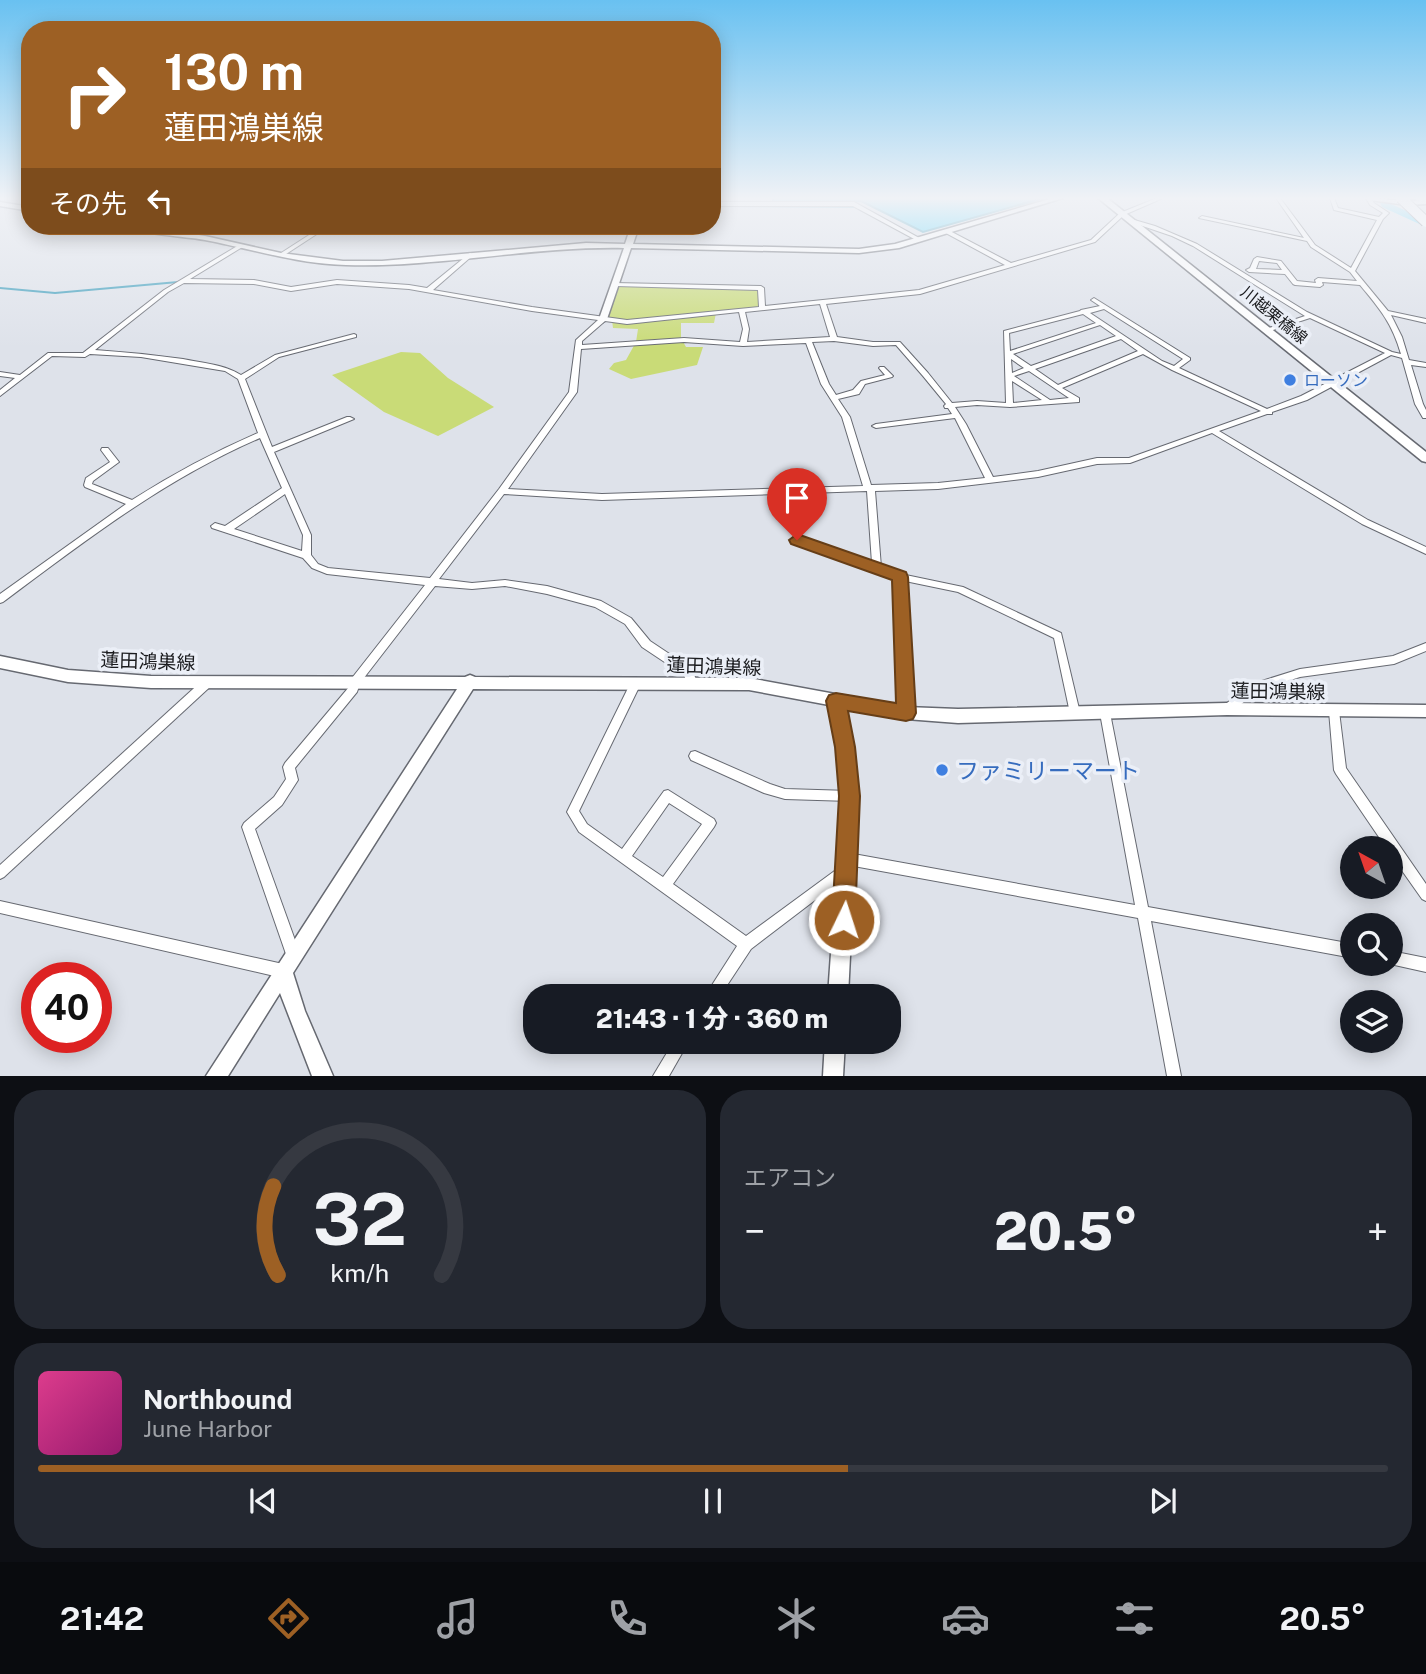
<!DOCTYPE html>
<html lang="ja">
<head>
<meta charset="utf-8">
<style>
  :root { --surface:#171b24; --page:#242831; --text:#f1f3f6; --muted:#9ea1a6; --line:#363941; --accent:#9d6024 }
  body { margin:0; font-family:"Public Sans","Noto Sans JP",sans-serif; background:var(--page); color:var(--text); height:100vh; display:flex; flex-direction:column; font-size:26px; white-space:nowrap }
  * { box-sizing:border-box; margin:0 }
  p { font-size:23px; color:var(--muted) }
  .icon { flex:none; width:38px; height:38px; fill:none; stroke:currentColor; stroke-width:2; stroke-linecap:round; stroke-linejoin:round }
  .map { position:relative; height:1076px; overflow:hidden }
  .sheet { display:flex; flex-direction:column; gap:14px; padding:14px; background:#0d0f14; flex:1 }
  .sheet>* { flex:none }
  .top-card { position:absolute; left:21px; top:21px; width:700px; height:214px; border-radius:28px; box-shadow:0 4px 18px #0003; background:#9d6024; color:#fff; overflow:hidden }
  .needle { width:46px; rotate:320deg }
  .buttons { position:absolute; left:1340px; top:836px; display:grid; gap:14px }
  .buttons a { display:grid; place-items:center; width:63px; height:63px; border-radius:50%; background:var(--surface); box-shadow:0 4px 18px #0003; font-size:35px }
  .speed { position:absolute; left:21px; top:962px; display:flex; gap:14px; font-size:35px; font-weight:700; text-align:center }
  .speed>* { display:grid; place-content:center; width:91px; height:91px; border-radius:50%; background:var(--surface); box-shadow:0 4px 18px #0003; line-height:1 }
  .speed .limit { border:10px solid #d22; background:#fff; color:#111 }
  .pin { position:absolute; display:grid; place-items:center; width:60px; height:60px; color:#fff; margin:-72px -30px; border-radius:50% 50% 50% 0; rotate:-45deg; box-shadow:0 0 7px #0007 }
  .pin .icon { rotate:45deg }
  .me { position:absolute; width:77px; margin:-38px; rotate:4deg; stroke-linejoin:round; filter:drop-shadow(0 0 5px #0008) }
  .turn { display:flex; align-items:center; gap:24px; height:147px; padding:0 28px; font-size:32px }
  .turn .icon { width:91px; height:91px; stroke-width:2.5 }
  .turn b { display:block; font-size:49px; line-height:60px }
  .then { display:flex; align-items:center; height:66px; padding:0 28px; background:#0003; gap:14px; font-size:26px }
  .big { font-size:52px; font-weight:800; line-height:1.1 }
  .sheet .card { flex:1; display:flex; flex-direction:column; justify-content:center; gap:10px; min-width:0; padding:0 24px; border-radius:28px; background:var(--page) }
  .sheet .dial { align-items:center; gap:0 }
  .dial svg { height:182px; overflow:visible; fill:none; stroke:var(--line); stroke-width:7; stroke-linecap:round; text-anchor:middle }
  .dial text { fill:var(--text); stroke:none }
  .song { display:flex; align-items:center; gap:21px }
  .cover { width:84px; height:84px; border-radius:10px; background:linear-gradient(135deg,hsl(330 70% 55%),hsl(320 70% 35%)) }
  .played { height:7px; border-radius:4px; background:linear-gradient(90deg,var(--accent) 60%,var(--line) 60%) }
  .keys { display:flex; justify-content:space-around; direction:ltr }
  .heat { display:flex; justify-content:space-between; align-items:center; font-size:38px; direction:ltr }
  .sheet .tiles { flex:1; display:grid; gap:14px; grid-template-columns:1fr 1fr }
  .card:last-child { grid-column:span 2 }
  .trip { position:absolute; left:523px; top:984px; width:378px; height:70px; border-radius:28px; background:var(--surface); box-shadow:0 4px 18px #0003; font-weight:800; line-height:70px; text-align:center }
  .tab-bar { display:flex; height:112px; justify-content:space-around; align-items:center; background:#090b0e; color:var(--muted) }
  .tab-bar .icon { width:49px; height:49px }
  .tab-bar .selected { color:var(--accent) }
  .tab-bar b { font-size:32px; color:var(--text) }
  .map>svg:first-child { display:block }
  .green { fill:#c9db77 }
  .water { fill:#4bd5fe; stroke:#3c9dbb; stroke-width:2 }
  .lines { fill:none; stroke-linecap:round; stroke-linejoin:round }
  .stream { stroke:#3c9dbb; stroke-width:2 }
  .river { fill:#4bd5fe; fill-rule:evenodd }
  .street-casing { stroke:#666971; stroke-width:2 }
  .secondary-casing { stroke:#666971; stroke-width:3 }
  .primary-casing { stroke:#666971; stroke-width:3 }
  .street { fill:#fff; fill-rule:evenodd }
  .secondary { fill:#fff; fill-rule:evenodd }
  .primary { fill:#fff; fill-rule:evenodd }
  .highway-bridge-casing { stroke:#666971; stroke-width:12; stroke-linecap:butt }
  .highway-bridge { stroke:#fff; stroke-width:10 }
  .wall { fill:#9bafdb }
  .shaded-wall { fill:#7e8eb2 }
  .route { fill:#9d6024; stroke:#663e17; stroke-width:2 }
  .shop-dot { fill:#3f7fe0; stroke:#ebeff7; stroke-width:2.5 }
  .labels { text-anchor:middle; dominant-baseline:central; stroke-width:7; stroke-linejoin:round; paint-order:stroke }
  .far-street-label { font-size:16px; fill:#1a1b1e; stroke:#ebeff7 }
  .far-shop-label { font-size:16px; fill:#366cbe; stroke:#ebeff7; text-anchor:start }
  .street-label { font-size:19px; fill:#1a1b1e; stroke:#ebeff7 }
  .near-shop-label { font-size:23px; fill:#366cbe; stroke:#ebeff7; text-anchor:start }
</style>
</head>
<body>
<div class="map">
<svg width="1426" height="1076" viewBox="0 0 1426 1076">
  <rect width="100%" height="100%" fill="#dee2ea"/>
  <!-- green -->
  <g class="green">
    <path d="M616 284 761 288 762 308 716 313 714 323H681V338L686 347H703L697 365 631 379 609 369 614 363 626 360 636 342 638 329 613 328 612 320 603 319Z"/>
    <path d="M401 352 420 353 448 378 494 407 438 436 384 412 332 375Z"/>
  </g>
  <!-- water -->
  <path class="water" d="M773 198H1044L923 232 861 201 773 202Z"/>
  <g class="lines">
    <!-- stream -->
    <g class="stream">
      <path d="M1018 205 1044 198"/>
      <path d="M712 206 856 207"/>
      <path d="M0 288 55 293 178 282"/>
    </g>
    <!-- river -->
    <path class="river" d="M1378 198H1386L1389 203 1426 220V227L1382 207Z"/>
    <!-- street casing -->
    <g class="street-casing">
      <g id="street">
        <path d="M1157 198H1163L1124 215 1095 242 920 294 826 304 837 337 873 342H900L928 373 952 403 977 401 1006 403 1004 331 1080 311 1081 310 1100 306 1091 300 1094 298 1190 358V360L1179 368 1267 409 1301 396 1385 353 1310 318 1270 331H1266V329L1305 316 1193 246 1172 236 1128 221 1131 219 1155 226 1197 244 1307 312 1392 352 1401 354C1392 323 1380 309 1360 285L1322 282 1323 285 1320 287 1295 285 1293 284 1285 274 1249 272 1246 270 1250 268 1254 259 1257 257 1281 261 1297 281 1316 283 1315 280 1318 278 1357 281 1350 272 1311 247 1307 241 1199 218 1202 216 1304 238 1276 198H1280L1315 245 1351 268 1377 220 1334 210 1330 198H1334L1338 208 1379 217 1383 213 1370 205 1366 198H1370L1374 203 1389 213 1383 219 1355 271 1388 311 1426 319V323L1391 315 1402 337 1409 360 1426 363V367L1411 365 1423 404 1426 410V418H1423L1415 404 1402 358 1391 355 1307 400 1272 412V414H1267L1219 431 1368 520 1426 547V554L1362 524 1212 433 1130 463 1097 464 1038 477 938 489 875 491 881 567 901 574 963 587 1061 633 1080 713 1079 716 1075 718 1071 716 1070 713 1054 638 958 592 905 581 911 713 910 716 906 718 902 716 901 713 895 579 794 542 793 540 797 537 800 538 872 563 867 491 602 500 504 494 439 579 472 583 505 580 547 586 601 601 631 618 650 641 692 669 698 685 697 688 693 689 689 688 684 675 642 647 625 624 595 607 547 594 505 586 472 589 435 586 360 683 357 692 295 768 298 780 282 805 255 829 300 954 298 959 293 961 288 959 286 954 242 827 244 823 274 797 286 779 283 767 285 763 349 687 352 678 425 585 327 574 312 568 303 558 212 528 211 526 215 523 225 526 282 488 260 438C165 479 86 540 3 602L0 603V594L126 504 85 487 84 485 86 478 110 462 101 450 102 448H108L119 462 93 481 92 484 132 500C173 474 214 452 258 433L238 379 225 371 141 357 90 354 85 357 52 356 0 396V390L15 378 0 376V372L20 375 48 353H83L164 290 239 245 244 246 190 279 254 280 291 287 337 280 409 285 427 288 470 253 472 254V256L433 290 532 307 627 320 759 307 758 290 616 286 613 284 614 283 761 286 764 288 765 306 919 290 1005 265 944 232V230H948L1011 263 1091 240 1120 213ZM1259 261 1277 263 1282 270 1256 269ZM184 283 254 284 291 291 337 284 409 289 532 311 598 320 576 340 569 392 499 489 430 578 328 568 318 564 311 555V535L274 452 354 419 350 417H347L272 447 245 379 279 357 356 337V335L354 334 275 355 241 375C223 364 203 363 183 359 154 355 125 352 95 350L168 292ZM820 304 830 337 747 342 749 329 745 312ZM1104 309 1183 359 1174 366 1162 361 1090 313ZM739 312 743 329 740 342 684 338 582 345V341L605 321 627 324ZM1083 314 1096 323 1010 351 1009 333ZM1100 325 1116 336 1031 366 1013 354ZM1121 339 1138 351 1058 385 1035 369ZM834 341 873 346 896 345 923 376 946 404 944 406 945 408H948L952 414 876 424 872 426 876 428 955 418 985 478 938 483 871 485 850 417 838 399 859 394 865 384 892 377 893 376 884 367H880L879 368 885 375 861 381 853 390 836 395 829 384 812 342ZM684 342 743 346 806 343 821 384 842 417 863 486 602 494 508 489 577 392 581 349ZM1143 354 1172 370 1261 411 1129 458H1097L1038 471 993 477 966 424 955 407 977 405 1010 407 1079 402V398L1062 388ZM1011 359 1024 368 1012 373ZM1029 371 1069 398 1050 400 1014 376ZM1012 381 1042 400 1013 403ZM285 494 303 535 302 551 234 529Z"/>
        <path d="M1415 198H1426V202L1415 199Z"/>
        <path d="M712 202H854L921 239 916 240 853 206H712Z"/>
        <path d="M323 226H329L283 256 278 255Z"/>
        <path d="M1426 643V651L1394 664 1300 677 1259 690 1231 712 1227 714 1223 712 1222 709 1223 706 1252 684 1300 669 1393 656Z"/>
        <path d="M208 678 212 679 213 682 212 685 4 877 0 879V865L204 679Z"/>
        <path d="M636 679 640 680 641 683 579 811 587 824 622 849 664 791 668 790 714 819 716 823 714 827 673 884 746 936 840 867 844 865 848 867 850 871 848 875 751 949 720 996H705L737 946 579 832 567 812 632 680ZM669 803 702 824 663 877 632 856Z"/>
        <path d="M1334 706 1338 708 1339 711 1346 768 1426 884V901L1422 899 1391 855V849H1387L1336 774 1334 770 1329 711 1330 708Z"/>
        <path d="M1105 708 1109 710 1110 713 1148 907 1353 944V958L1151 921 1181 1076H1167L1138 918 848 865 844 863 842 859 844 855 848 853 1135 905 1100 713 1101 710Z"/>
        <path d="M695 751 770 784 785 789 850 791 854 792 856 796 854 800 850 801 785 799 764 793 691 760 689 756 691 752Z"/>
        <path d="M0 901 283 964 288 966 290 971 288 976 283 978 0 913Z"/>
        <path d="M1391 951 1426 958V972L1390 964H1391Z"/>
        <path d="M674 1041H689L669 1076H653Z"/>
      </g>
    </g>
    <!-- secondary casing -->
    <g class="secondary-casing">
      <g id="secondary">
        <path d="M1053 198H1063L899 248 859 253 631 248 607 319 603 322 599 319 624 248C531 246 439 268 346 265 298 264 252 249 205 240 184 236 143 235 126 226H142L205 236 281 253 343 261H382L586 243 625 244 631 226H639L633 244 859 249 895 244Z"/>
        <path d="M1367 198 1407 201 1426 200V204L1407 205 1370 200Z"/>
        <path d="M0 202 30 207V211L0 206Z"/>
        <path d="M0 656 68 670 151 676 465 677 470 675 475 677 749 678 906 707 958 709 1227 703 1426 705V717L1227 715 958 723 906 719 845 708 853 747 858 796 848 996H828L842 796 837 747 829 705 749 690 473 689 293 973 305 1011 333 1076H312L280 993 228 1076H206L457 689 151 688 68 682 0 668Z"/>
        <path d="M825 1041H845L843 1076H823Z"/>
      </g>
    </g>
    <!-- primary casing -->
    <g class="primary-casing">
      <path id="primary" d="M1098 198H1107L1426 452V462L1422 461Z"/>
    </g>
    <!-- street -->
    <use href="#street" class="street"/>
    <!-- secondary -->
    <use href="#secondary" class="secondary"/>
    <!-- primary -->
    <use href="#primary" class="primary"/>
    <!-- highway-bridge casing -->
    <g class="highway-bridge-casing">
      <path id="highway-bridge" d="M1401 198 1426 222"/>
    </g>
    <!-- highway-bridge -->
    <use href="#highway-bridge" class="highway-bridge"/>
  </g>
  <!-- wall -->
  <path class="wall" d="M551 226H591L586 234 551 230Z"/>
  <!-- shaded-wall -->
  <path class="shaded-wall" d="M585 226H591L586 234Z"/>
  <!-- sky -->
  <linearGradient id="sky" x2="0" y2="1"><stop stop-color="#69c1f1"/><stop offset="0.57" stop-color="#f0f2f6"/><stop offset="1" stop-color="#f0f2f6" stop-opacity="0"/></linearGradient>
  <rect width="1426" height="348" fill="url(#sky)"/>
  <!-- route -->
  <path class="route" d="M797 534 906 572 908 577 916 713 913 719 906 721 848 711 855 747 860 796 855 920 852 929 844 932 835 929 832 920 839 796 835 747 826 701 829 695 836 693 896 703 892 580 791 544 789 540Z"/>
  <!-- markers -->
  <g class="shop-dot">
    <circle cx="1290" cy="380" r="7"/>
    <circle cx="942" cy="770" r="7"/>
  </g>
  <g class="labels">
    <!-- far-street labels -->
    <g class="far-street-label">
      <text transform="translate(1274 315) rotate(39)">川越栗橋線</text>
    </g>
    <!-- far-shop labels -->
    <g class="far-shop-label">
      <text x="1304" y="380">ローソン</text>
    </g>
    <!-- street labels -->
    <g class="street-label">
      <text transform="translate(148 661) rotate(2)">蓮田鴻巣線</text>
      <text transform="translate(714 666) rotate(2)">蓮田鴻巣線</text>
      <text transform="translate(1278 691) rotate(1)">蓮田鴻巣線</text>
    </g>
    <!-- near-shop labels -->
    <g class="near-shop-label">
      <text x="956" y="770">ファミリーマート</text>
    </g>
  </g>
</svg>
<div class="buttons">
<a><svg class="needle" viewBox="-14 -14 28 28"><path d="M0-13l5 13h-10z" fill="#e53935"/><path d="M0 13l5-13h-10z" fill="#9ea1a6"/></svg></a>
<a><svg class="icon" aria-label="search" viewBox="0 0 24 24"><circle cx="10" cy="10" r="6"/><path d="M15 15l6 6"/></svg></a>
<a><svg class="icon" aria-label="layers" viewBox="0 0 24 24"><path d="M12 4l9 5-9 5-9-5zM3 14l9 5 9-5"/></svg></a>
</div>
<div class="speed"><div class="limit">40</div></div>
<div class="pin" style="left:797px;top:540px;background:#d93025"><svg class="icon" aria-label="arrive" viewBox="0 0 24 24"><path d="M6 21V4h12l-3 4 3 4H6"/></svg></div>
<svg class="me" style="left:844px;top:920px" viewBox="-20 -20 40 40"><circle r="17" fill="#9d6024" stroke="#fff" stroke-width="3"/><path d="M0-11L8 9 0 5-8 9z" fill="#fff"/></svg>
<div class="trip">21:43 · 1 分 · 360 m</div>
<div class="top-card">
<div class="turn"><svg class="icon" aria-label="right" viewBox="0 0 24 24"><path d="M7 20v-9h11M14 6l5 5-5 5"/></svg><div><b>130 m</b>蓮田鴻巣線</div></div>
<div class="then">その先<svg class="icon" aria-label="left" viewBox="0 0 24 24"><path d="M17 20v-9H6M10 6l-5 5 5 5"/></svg></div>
</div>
</div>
<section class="sheet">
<div class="tiles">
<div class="card dial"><svg viewBox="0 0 100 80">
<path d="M14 69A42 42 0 1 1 86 69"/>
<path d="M14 69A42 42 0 0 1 12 30" stroke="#9d6024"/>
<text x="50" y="56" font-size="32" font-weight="700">32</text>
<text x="50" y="72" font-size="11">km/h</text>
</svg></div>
<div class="card"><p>エアコン</p>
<div class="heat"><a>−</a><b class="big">20.5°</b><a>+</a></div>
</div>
<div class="card">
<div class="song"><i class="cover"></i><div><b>Northbound</b><p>June Harbor</p></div></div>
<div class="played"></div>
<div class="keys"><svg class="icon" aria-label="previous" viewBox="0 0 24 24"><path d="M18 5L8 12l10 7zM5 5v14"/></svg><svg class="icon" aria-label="pause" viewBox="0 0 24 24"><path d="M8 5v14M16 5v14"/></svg><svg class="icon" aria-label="next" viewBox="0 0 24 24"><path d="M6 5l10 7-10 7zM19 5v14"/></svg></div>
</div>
</div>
</section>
<nav class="tab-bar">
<b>21:42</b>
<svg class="icon selected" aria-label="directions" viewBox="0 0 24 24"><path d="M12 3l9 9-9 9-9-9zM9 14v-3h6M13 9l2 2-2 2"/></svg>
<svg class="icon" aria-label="music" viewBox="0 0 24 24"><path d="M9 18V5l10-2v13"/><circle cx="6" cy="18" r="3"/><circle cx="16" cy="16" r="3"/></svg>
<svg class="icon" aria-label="phone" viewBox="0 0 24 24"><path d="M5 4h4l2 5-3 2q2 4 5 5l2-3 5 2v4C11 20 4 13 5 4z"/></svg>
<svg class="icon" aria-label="climate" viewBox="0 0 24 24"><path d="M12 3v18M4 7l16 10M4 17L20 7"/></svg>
<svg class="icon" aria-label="car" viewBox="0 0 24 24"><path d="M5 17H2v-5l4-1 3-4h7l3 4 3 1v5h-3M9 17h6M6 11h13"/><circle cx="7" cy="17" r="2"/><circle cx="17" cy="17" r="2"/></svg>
<svg class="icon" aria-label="filters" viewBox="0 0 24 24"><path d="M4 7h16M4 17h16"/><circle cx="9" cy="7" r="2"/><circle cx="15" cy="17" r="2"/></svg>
<b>20.5°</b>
</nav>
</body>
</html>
